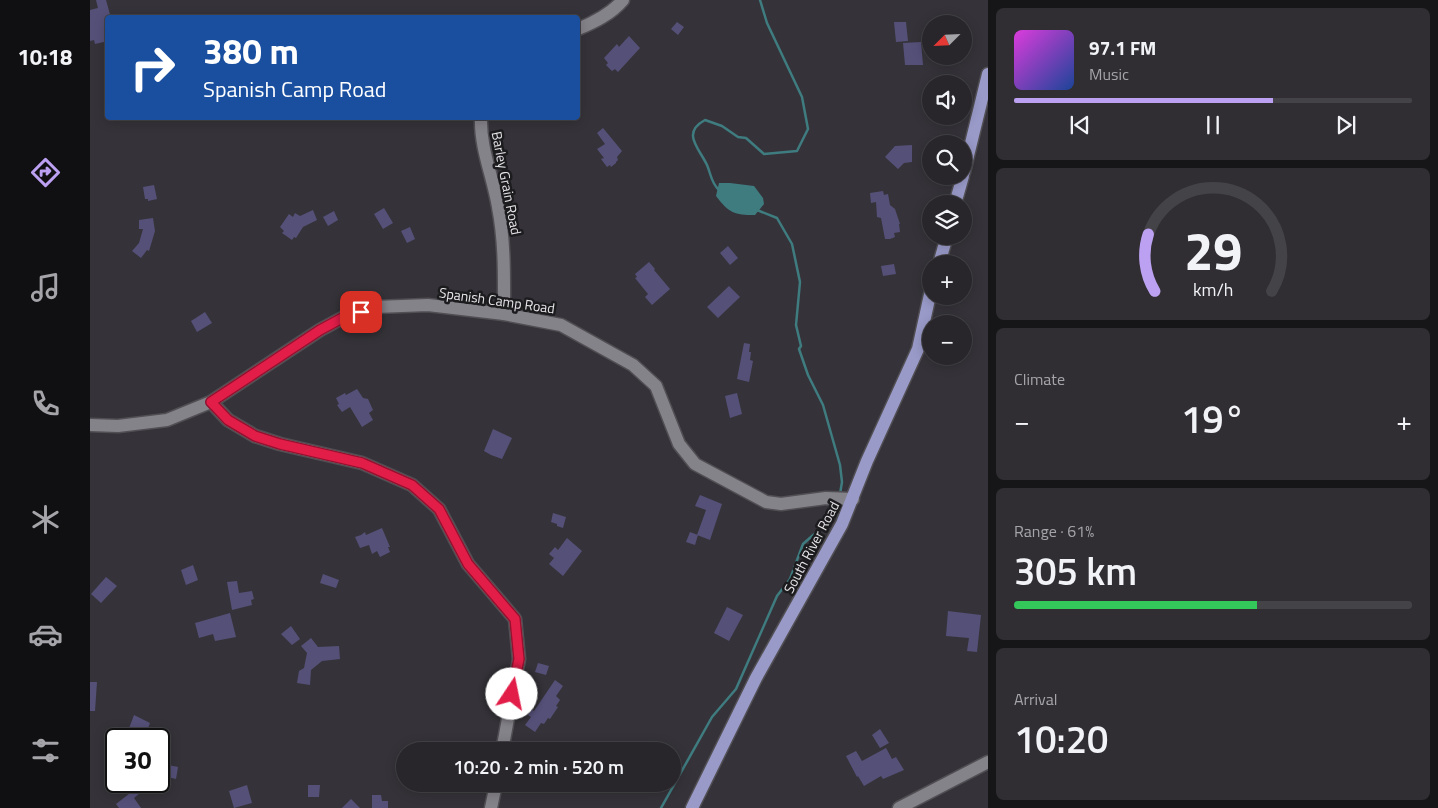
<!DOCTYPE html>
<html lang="en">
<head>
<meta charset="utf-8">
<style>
  :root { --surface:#28262b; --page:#302e33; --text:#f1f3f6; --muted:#a5a5a9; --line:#444347; --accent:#bca0f2 }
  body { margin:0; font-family:"Titillium Web",sans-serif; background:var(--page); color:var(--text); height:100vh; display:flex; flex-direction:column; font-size:19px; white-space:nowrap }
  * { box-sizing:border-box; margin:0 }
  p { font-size:16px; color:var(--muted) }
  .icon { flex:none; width:28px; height:28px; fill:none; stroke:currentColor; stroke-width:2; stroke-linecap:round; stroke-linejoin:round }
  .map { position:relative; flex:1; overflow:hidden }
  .panel { display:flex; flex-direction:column; gap:8px; padding:8px; background:#161518; width:450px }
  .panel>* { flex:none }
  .banner { position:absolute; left:15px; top:15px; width:475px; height:105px; border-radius:5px; box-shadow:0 2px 12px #0003,0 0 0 1px var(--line); background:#1a4fa0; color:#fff; overflow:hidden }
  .needle { width:32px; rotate:246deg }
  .buttons { position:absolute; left:832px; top:15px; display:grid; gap:10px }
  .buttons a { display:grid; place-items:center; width:50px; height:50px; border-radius:50%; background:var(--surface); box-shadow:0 2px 12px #0003,0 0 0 1px var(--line); font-size:25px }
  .speed { position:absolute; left:15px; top:728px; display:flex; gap:10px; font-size:25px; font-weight:700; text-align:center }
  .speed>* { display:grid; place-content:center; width:65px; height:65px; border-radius:50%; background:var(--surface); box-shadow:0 2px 12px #0003,0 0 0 1px var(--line); line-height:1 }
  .speed .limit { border:2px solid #111; border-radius:8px; background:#fff; color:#111 }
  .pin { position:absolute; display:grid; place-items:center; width:42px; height:42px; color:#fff; margin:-21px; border-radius:10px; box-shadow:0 2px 8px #0006 }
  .me { position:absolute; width:55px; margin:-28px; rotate:11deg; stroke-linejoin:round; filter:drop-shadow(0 0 4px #0008) }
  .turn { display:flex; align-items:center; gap:18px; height:105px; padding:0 15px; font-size:22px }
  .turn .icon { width:65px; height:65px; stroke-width:2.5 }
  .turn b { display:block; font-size:35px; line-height:42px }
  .big { font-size:38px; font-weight:600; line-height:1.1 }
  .panel .card { flex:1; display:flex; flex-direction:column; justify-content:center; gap:8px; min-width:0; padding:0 18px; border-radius:8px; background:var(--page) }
  .panel .dial { align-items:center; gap:0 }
  .dial svg { height:130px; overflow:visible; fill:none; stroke:var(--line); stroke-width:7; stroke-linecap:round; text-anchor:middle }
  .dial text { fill:var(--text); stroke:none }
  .song { display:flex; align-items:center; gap:15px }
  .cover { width:60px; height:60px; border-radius:8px; background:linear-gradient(135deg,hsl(300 70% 55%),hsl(220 70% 35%)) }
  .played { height:5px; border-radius:2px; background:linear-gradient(90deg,var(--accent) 65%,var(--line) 65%) }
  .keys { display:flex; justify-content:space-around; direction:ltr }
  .heat { display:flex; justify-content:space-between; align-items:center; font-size:28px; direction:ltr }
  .charge { height:8px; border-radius:4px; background:linear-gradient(90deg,#34c759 61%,var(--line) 0) }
  .trip { position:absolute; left:306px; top:742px; width:285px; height:50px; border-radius:25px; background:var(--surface); box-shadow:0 2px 12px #0003,0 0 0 1px var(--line); font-weight:600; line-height:50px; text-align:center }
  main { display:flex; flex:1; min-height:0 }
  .menu { display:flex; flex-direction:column; width:90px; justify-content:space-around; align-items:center; background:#100f11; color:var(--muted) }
  .menu .icon { width:35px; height:35px }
  .menu .active { color:var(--accent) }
  .menu b { font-size:22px; color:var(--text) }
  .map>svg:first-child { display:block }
  .water { fill:#3f7c80 }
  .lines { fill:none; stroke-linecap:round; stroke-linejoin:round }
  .stream { stroke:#3f7c80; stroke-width:2.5 }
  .building { fill:#555078 }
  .minor-casing { stroke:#514f54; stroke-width:15 }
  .major-casing { stroke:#514f54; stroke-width:15 }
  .minor { stroke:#85838a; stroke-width:12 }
  .major { stroke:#9a9ac9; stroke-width:12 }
  .route-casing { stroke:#92132f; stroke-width:12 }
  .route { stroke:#e11d48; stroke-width:9 }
  .labels { text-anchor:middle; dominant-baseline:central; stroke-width:5; stroke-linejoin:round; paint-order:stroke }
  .street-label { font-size:14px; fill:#e5e3e7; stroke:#1c1b1e }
</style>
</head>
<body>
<main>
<nav class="menu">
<b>10:18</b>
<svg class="icon active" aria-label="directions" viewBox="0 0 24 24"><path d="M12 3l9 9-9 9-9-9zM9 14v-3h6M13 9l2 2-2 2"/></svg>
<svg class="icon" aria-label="music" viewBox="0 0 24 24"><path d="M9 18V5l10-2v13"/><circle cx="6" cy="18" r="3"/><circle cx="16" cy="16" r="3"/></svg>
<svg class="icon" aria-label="phone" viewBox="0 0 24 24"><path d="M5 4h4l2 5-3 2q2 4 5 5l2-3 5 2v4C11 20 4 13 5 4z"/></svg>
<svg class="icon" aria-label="climate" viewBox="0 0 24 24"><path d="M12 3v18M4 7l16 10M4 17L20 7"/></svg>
<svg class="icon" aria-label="car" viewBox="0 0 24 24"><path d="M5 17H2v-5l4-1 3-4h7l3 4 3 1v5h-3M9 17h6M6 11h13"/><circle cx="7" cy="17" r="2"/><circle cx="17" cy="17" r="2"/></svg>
<svg class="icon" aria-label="filters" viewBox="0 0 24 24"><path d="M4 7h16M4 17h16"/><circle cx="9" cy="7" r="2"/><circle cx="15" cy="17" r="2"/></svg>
</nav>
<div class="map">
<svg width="898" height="808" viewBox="0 0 898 808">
  <rect width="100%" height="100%" fill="#353339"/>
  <!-- water -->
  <path class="water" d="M629 183H640L664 186 673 198 674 204 665 215C644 215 639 213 626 196Z"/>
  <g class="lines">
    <!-- stream -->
    <g class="stream">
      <path d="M629 190C621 183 621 174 617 165 609 148 591 133 615 120L632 126 648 137 656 138 674 154 707 151 718 129 712 97 677 23 670 0"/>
      <path d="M667 210 687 218 702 244 710 282 706 325 711 346 709 349 718 375 733 405 750 465 752 482 750 494"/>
      <path d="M571 808 622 717 646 689 687 596 700 579 713 544 746 515 748 502"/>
    </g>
  </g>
  <!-- building -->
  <g class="building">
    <path d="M6 0H16L21 18H18V41L5 44 4 40 0 41V10L8 8Z"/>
    <path d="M587 22 594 27 588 35 581 29Z"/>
    <path d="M804 22H816L818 41 806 42Z"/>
    <path d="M539 36 550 48 528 72 525 69 522 71 516 65 518 63 514 58 527 44 529 47Z"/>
    <path d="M831 42 833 65H815L813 43Z"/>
    <path d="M513 128 532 151 527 157 528 160 526 162V163L521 167 520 165 517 167 511 159 514 158 507 149 515 144 507 133Z"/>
    <path d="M822 145V162L814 163 808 169 795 157 805 146Z"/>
    <path d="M64 185 67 199 58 201V199H55L53 187Z"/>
    <path d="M793 191 794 195 798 194 800 205 805 209 810 224H809L810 232 804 233 805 237 800 239H795L791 218 787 217 786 202 781 203 780 193Z"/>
    <path d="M294 208 303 223 293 229 284 214Z"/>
    <path d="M223 210 227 220 213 227 206 238 204 237 202 240 192 233 194 231 190 227 199 214 203 217 205 213 210 216Z"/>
    <path d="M244 211 248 220 238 226 233 217Z"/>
    <path d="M63 218 65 231 59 251 57 250 51 258 42 251 49 243 53 229H49V220Z"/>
    <path d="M320 227 325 239 317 243 311 231Z"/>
    <path d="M638 246 648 258 640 265 630 253Z"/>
    <path d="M559 262 565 269 564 270 580 289 562 305 555 297 558 294 545 278 547 277 545 274Z"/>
    <path d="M804 264 806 274 793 276 791 266Z"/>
    <path d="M639 286 650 297 628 318 617 307Z"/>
    <path d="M115 312 122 323 107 332 101 321Z"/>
    <path d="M654 343 660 344 659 352H661L660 360 663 361 659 382 647 379Z"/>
    <path d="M267 389 273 398 278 399 283 410 279 413 283 420 272 427 260 407 252 412 247 405 249 404 246 398 255 393 256 395Z"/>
    <path d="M647 393 652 414 640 418 635 396Z"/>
    <path d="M403 429 422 438 412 459 401 455 394 451Z"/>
    <path d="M610 495 632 504 620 540 607 535 616 510 605 506Z"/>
    <path d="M463 513 476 517 473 528 467 526V524L461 522Z"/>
    <path d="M292 528 300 547H298L300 552 290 557 287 551 282 554 279 545 270 548 265 537 271 535 275 532 276 535Z"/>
    <path d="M600 532 608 535 605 545 596 542Z"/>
    <path d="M477 538 492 551 473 576 459 564 464 558 459 554 465 547 468 550Z"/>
    <path d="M103 565 108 580 96 585 91 570Z"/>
    <path d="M233 574 249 580 246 588 230 583Z"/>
    <path d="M16 577 27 586 11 603 1 594Z"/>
    <path d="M147 581 149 593 162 591 164 599 161 600 162 605 142 610 137 582Z"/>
    <path d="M637 607 653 615 639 641 624 633Z"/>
    <path d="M858 611 891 615 887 652 877 651 879 638 856 636Z"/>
    <path d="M140 613 146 637 125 641 123 634 109 638 105 623Z"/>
    <path d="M201 626 210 639 202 645 191 634Z"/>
    <path d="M221 638 228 647 249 646 250 659 232 661 221 670 220 685 207 683 209 671 214 668 217 653 211 646Z"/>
    <path d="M448 663 459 666 456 675 445 672Z"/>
    <path d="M465 680 473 686 466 696 470 700 466 706 468 707 460 719 458 718 454 724 451 723 445 732 435 725 441 717 438 715 442 710 444 711Z"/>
    <path d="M0 682H7L5 711H0Z"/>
    <path d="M44 715 60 723 54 739H35Z"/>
    <path d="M790 729 799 743 790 748 782 735Z"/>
    <path d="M796 748 802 759 806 757 814 770 793 779 791 776 774 786 768 776 767 777 756 756 766 751 772 761Z"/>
    <path d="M69 763 88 767 86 779 73 776 69 777Z"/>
    <path d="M53 783 56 788 44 798 51 808H29L26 804Z"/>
    <path d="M157 785 162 803 144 808 139 791Z"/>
    <path d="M218 785H230L229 797H218Z"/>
    <path d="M282 795H291L292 801H298V808H282Z"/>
    <path d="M261 799 270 808H252Z"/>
  </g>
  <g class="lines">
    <!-- minor casing -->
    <g class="minor-casing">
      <g id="minor">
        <path d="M488 29C505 22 521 14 533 0"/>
        <path d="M391 118C390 148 403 177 408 207 415 243 414 278 414 314"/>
        <path d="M121 402 138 420 165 436 190 444 272 463 322 485 349 509 378 564 425 619 429 659 412 751"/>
        <path d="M0 425 28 426 77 420 121 402 230 330 256 316 286 307 338 305 414 314 471 325 543 365 566 386 589 444 605 464 676 502 691 504 736 498 763 499"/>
        <path d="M401 808 406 784"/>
        <path d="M809 808 898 762"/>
      </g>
    </g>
    <!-- major casing -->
    <g class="major-casing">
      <g id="major">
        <path d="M874 172 898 74"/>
        <path d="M865 204 873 176"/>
        <path d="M849 264 857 236"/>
        <path d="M602 808 666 678 752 524 777 461 828 349 841 290"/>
      </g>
    </g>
    <!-- minor -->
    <use href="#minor" class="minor"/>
    <!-- major -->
    <use href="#major" class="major"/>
  </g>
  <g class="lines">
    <!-- route casing -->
    <g class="route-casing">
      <path id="route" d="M271 312 256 316 230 330 121 402 138 420 165 436 190 444 272 463 322 485 349 509 378 564 425 619 429 659 422 694"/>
    </g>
    <!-- route -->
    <use href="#route" class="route"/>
  </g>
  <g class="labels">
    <!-- street labels -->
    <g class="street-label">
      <text transform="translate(417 183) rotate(79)">Barley Grain Road</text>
      <text transform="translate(407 300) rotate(8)">Spanish Camp Road</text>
      <text transform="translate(721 547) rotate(-62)">South River Road</text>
    </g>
  </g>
</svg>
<div class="buttons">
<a><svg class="needle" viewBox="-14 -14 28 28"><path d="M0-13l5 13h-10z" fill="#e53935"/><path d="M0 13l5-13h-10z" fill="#a5a5a9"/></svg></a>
<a><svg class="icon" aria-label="sound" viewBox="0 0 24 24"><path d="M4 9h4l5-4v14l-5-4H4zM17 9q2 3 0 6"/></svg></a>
<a><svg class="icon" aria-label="search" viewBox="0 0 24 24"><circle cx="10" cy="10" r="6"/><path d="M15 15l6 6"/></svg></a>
<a><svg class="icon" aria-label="layers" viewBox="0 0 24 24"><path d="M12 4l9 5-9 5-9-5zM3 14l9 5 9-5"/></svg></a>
<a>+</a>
<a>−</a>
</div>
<div class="speed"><div class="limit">30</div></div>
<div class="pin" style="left:271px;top:312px;background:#d93025"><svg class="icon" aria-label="arrive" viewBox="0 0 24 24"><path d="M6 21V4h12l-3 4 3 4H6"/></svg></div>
<svg class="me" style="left:422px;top:694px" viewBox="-20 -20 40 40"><circle r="19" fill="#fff"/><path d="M0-13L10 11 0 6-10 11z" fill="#e11d48"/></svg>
<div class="trip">10:20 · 2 min · 520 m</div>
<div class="banner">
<div class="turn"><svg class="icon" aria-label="right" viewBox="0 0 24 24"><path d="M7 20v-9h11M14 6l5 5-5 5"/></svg><div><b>380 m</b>Spanish Camp Road</div></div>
</div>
</div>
<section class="panel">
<div class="card">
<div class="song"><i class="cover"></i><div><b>97.1 FM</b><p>Music</p></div></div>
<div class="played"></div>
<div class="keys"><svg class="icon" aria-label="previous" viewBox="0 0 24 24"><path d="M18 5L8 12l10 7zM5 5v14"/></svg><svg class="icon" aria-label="pause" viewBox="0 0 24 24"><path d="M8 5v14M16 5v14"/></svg><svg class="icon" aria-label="next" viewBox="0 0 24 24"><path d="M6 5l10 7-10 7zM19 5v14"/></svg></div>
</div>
<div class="card dial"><svg viewBox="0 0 100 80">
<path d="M14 69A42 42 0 1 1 86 69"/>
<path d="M14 69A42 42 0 0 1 10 34" stroke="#bca0f2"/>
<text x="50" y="56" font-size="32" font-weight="700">29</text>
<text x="50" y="72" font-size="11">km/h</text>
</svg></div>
<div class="card"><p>Climate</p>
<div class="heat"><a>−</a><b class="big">19°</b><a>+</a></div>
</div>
<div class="card"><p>Range · 61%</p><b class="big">305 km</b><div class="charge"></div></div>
<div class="card"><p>Arrival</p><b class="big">10:20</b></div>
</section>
</main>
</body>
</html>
